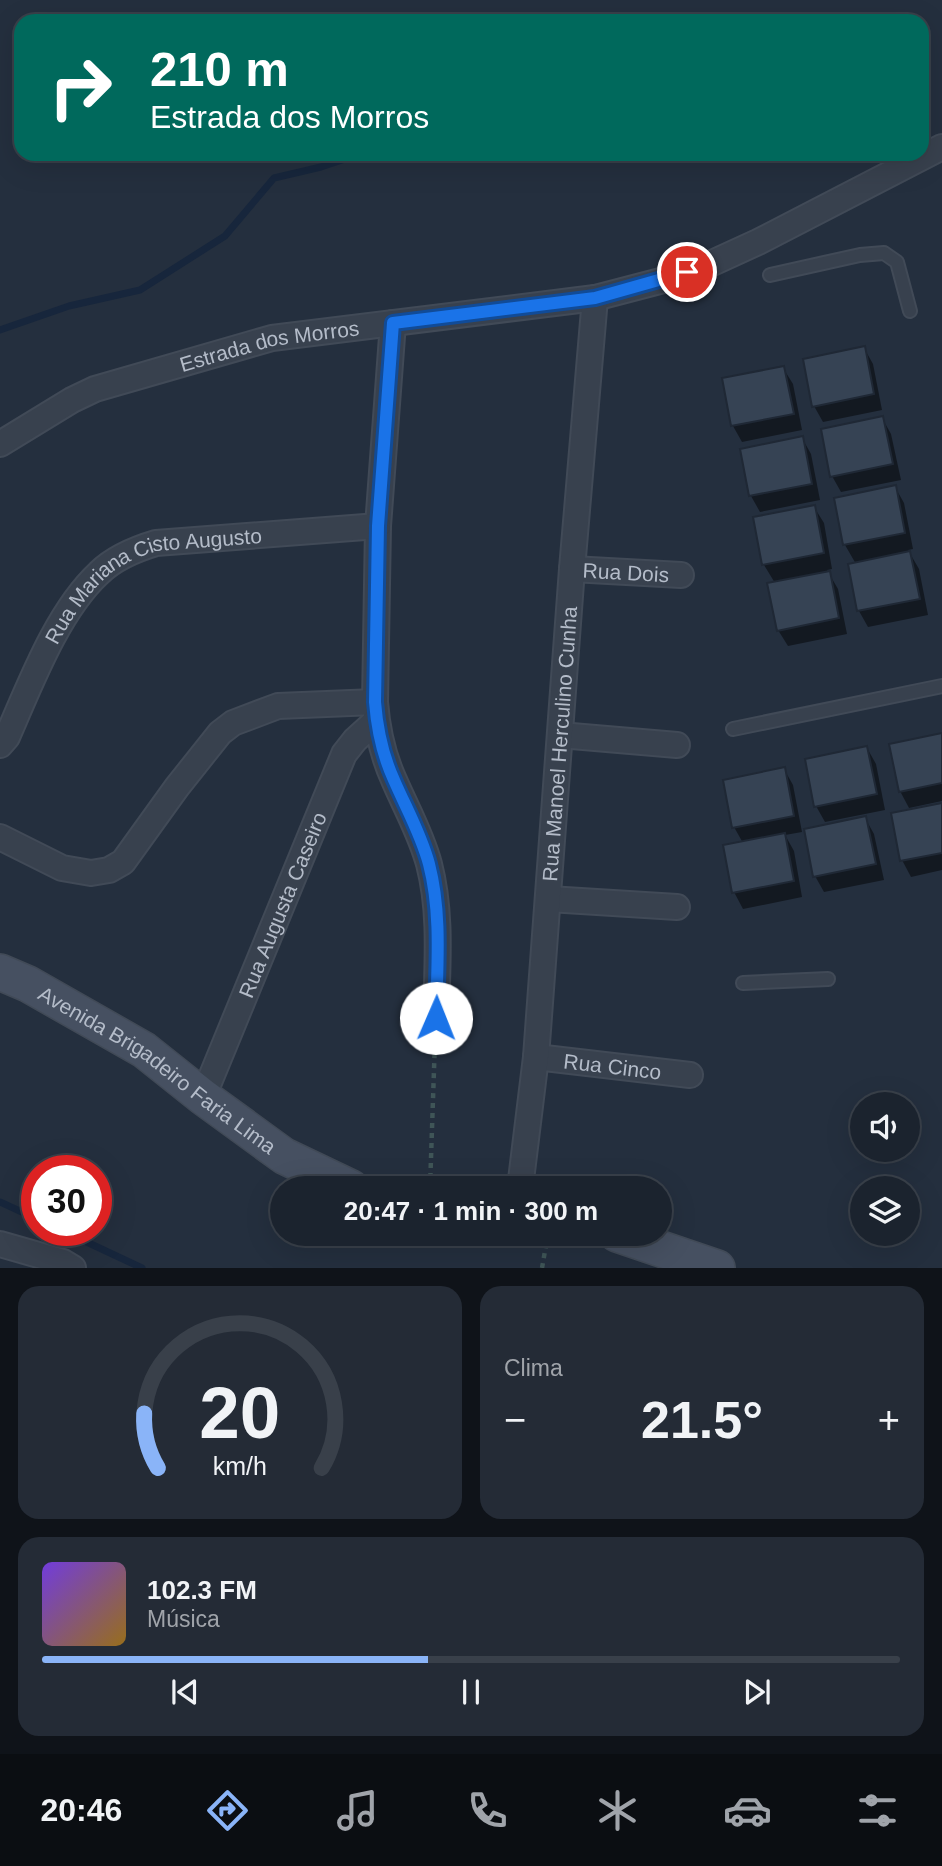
<!DOCTYPE html>
<html lang="pt">
<head>
<meta charset="utf-8">
<style>
  :root { --surface:#1b232e; --page:#242b36; --text:#f1f3f6; --muted:#a0a4aa; --line:#39404a; --accent:#8ab4f8 }
  body { margin:0; font-family:Arial,sans-serif; background:var(--page); color:var(--text); height:100vh; display:flex; flex-direction:column; font-size:26px; white-space:nowrap }
  * { box-sizing:border-box; margin:0 }
  p { font-size:23px; color:var(--muted) }
  .icon { flex:none; width:38px; height:38px; fill:none; stroke:currentColor; stroke-width:2; stroke-linecap:round; stroke-linejoin:round }
  .map { position:relative; height:1268px; overflow:hidden }
  .side { display:flex; flex-direction:column; gap:18px; padding:18px; background:#0f1319; flex:1 }
  .side>* { flex:none }
  .banner { position:absolute; left:14px; top:14px; width:915px; height:147px; border-radius:21px; box-shadow:0 7px 28px #0002,0 0 0 2px var(--line); background:#00695c; color:#fff; overflow:hidden }
  .tools { position:absolute; left:850px; top:1092px; display:grid; gap:14px }
  .tools a { display:grid; place-items:center; width:70px; height:70px; border-radius:50%; background:var(--surface); box-shadow:0 7px 28px #0002,0 0 0 2px var(--line); font-size:35px }
  .speed { position:absolute; left:21px; top:1155px; display:flex; gap:14px; font-size:35px; font-weight:700; text-align:center }
  .speed>* { display:grid; place-content:center; width:91px; height:91px; border-radius:50%; background:var(--surface); box-shadow:0 7px 28px #0002,0 0 0 2px var(--line); line-height:1 }
  .speed .limit { border:10px solid #d22; background:#fff; color:#111 }
  .pin { position:absolute; display:grid; place-items:center; width:60px; height:60px; color:#fff; margin:-30px; border:4px solid #fff; border-radius:50%; box-shadow:0 2px 7px #0007 }
  .me { position:absolute; width:77px; margin:-38px; rotate:1deg; stroke-linejoin:round; filter:drop-shadow(0 0 5px #0008) }
  .turn { display:flex; align-items:center; gap:24px; height:147px; padding:0 21px; font-size:32px }
  .turn .icon { width:91px; height:91px; stroke-width:2.5 }
  .turn b { display:block; font-size:49px; line-height:60px }
  .big { font-size:52px; font-weight:700; line-height:1.1 }
  .side .card { flex:1; display:flex; flex-direction:column; justify-content:center; gap:10px; min-width:0; padding:0 24px; border-radius:21px; background:var(--page) }
  .side .dial { align-items:center; gap:0 }
  .dial svg { height:182px; overflow:visible; fill:none; stroke:var(--line); stroke-width:7; stroke-linecap:round; text-anchor:middle }
  .dial text { fill:var(--text); stroke:none }
  .song { display:flex; align-items:center; gap:21px }
  .cover { width:84px; height:84px; border-radius:10px; background:linear-gradient(135deg,hsl(260 70% 55%),hsl(40 70% 35%)) }
  .played { height:7px; border-radius:4px; background:linear-gradient(90deg,var(--accent) 45%,var(--line) 45%) }
  .keys { display:flex; justify-content:space-around; direction:ltr }
  .heat { display:flex; justify-content:space-between; align-items:center; font-size:38px; direction:ltr }
  .side .tiles { flex:1; display:grid; gap:18px; grid-template-columns:1fr 1fr }
  .card:last-child { grid-column:span 2 }
  .trip { position:absolute; left:270px; top:1176px; width:402px; height:70px; border-radius:35px; background:var(--surface); box-shadow:0 7px 28px #0002,0 0 0 2px var(--line); font-weight:700; line-height:70px; text-align:center }
  .tabs { display:flex; height:112px; justify-content:space-around; align-items:center; background:#0b0e12; color:var(--muted) }
  .tabs .icon { width:49px; height:49px }
  .tabs .on { color:var(--accent) }
  .tabs b { font-size:32px; color:var(--text) }
  .map>svg:first-child { display:block }
  .shadow { fill:#0007 }
  .lines { fill:none; stroke-linecap:round; stroke-linejoin:round }
  .stream { stroke:#17263c; stroke-width:7 }
  .building { fill:#364354; stroke:#1f2835; stroke-width:2 }
  .service-casing { stroke:#414a57; stroke-width:16 }
  .minor-casing { stroke:#414a57; stroke-width:28 }
  .secondary-casing { stroke:#414a57; stroke-width:38 }
  .path { stroke:#3f5557; stroke-width:4.5; stroke-dasharray:5 5; stroke-linecap:butt }
  .service { stroke:#38414e; stroke-width:12 }
  .minor { stroke:#38414e; stroke-width:24 }
  .secondary { stroke:#465061; stroke-width:35 }
  .route-casing { stroke:#114b97; stroke-width:18 }
  .route { stroke:#1a73e8; stroke-width:12 }
  .labels { text-anchor:middle; dominant-baseline:central; stroke-width:7; stroke-linejoin:round; paint-order:stroke }
  .street-label { font-size:21px; fill:#b4bcc9; stroke:#1d2633 }
</style>
</head>
<body>
<div class="map">
<svg width="942" height="1268" viewBox="0 0 942 1268">
  <rect width="100%" height="100%" fill="#242f3e"/>
  <!-- shadow -->
  <g class="shadow">
    <path d="M864 348 873 364 882 410 823 422 814 406Z"/>
    <path d="M783 368 793 384 802 430 742 442 733 426 724 379Z"/>
    <path d="M882 418 891 434 901 480 841 492 832 476Z"/>
    <path d="M802 438 811 454 820 500 760 512 751 496 742 450Z"/>
    <path d="M895 487 904 503 913 549 908 550 919 569 928 615 868 627 859 611 850 565 856 564 845 545 836 499Z"/>
    <path d="M814 507 824 523 832 569 827 570 838 589 847 634 788 646 778 630 775 583 764 565Z"/>
    <path d="M942 735V801L909 808 900 791Z"/>
    <path d="M867 748 876 764 885 810 825 822 816 806Z"/>
    <path d="M784 769 793 785 802 832 785 835 794 851 802 897 743 909 734 892 743 843 734 827Z"/>
    <path d="M942 805V870L911 877 902 860Z"/>
    <path d="M865 818 874 834 884 880 824 892 815 876Z"/>
  </g>
  <g class="lines">
    <!-- stream -->
    <g class="stream">
      <path d="M0 330 69 306 140 290 225 236 274 178 321 167 360 154"/>
      <path d="M0 1202 37 1219"/>
      <path d="M61 1230 142 1268"/>
    </g>
  </g>
  <!-- building -->
  <g class="building">
    <path d="M865 346 874 394 812 407 803 359Z"/>
    <path d="M784 366 794 414 731 426 722 378Z"/>
    <path d="M883 416 893 464 830 477 821 429Z"/>
    <path d="M803 436 812 484 749 496 740 449Z"/>
    <path d="M896 485 905 533 843 545 834 498Z"/>
    <path d="M815 505 824 553 762 565 753 517Z"/>
    <path d="M910 551 920 599 857 611 848 564Z"/>
    <path d="M830 571 839 618 777 631 767 583Z"/>
    <path d="M942 733V783L899 792 889 744Z"/>
    <path d="M867 746 877 794 814 807 805 759Z"/>
    <path d="M785 767 794 816 732 828 723 780Z"/>
    <path d="M942 803V853L900 861 891 813Z"/>
    <path d="M866 816 876 864 813 877 804 829Z"/>
    <path d="M785 833 794 881 732 893 723 845Z"/>
  </g>
  <g class="lines">
    <!-- service casing -->
    <g class="service-casing">
      <g id="service">
        <path d="M770 275 860 255 884 253 897 262 910 311"/>
        <path d="M733 729 942 686"/>
        <path d="M743 983 828 979"/>
      </g>
    </g>
    <!-- minor casing -->
    <g class="minor-casing">
      <g id="minor">
        <path d="M393 323 378 526 375 702C377 728 383 756 394 780 406 808 421 834 429 864 442 914 437 967 436 1019"/>
        <path id="s1" d="M0 444 72 400 95 389 272 338 595 298 664 280 710 264 758 242 942 147"/>
        <path id="s2" d="M572 569 681 575"/>
        <path d="M560 735 677 745"/>
        <path id="s3" d="M0 745 7 737C30 685 57 612 99 573 114 558 136 549 156 543L378 526"/>
        <path d="M0 837 62 868 91 873 109 870 123 862 177 787 220 733 233 723 278 706 375 702"/>
        <path d="M549 899 677 907"/>
        <path id="s4" d="M536 1057 690 1075"/>
        <path id="s5" d="M203 1097 344 754 355 740 376 721"/>
        <path id="s6" d="M520 1188 536 1057 572 569 595 298"/>
        <path d="M0 1244 63 1262 73 1268"/>
      </g>
    </g>
    <!-- secondary casing -->
    <g class="secondary-casing">
      <g id="secondary">
        <path id="s7" d="M0 972 28 984 144 1050 203 1097 284 1156 351 1188"/>
        <path d="M617 1234 717 1268"/>
      </g>
    </g>
    <!-- path -->
    <g class="path">
      <path d="M430 1188 435 1040"/>
      <path d="M542 1268 548 1234"/>
    </g>
    <!-- service -->
    <use href="#service" class="service"/>
    <!-- minor -->
    <use href="#minor" class="minor"/>
    <!-- secondary -->
    <use href="#secondary" class="secondary"/>
  </g>
  <g class="lines">
    <!-- route casing -->
    <g class="route-casing">
      <path id="route" d="M436 1018C437 967 442 914 429 864 421 834 406 808 394 780 383 756 377 728 375 702L378 526 393 323 595 298 687 272"/>
    </g>
    <!-- route -->
    <use href="#route" class="route"/>
  </g>
  <g class="labels">
    <!-- street labels -->
    <g class="street-label">
      <text stroke="none"><textPath href="#s1" startOffset="290">Estrada dos Morros</textPath></text>
      <text stroke="none"><textPath href="#s2" startOffset="54">Rua Dois</textPath></text>
      <text stroke="none"><textPath href="#s3" startOffset="243">Rua Mariana Cisto Augusto</textPath></text>
      <text stroke="none"><textPath href="#s6" startOffset="446">Rua Manoel Herculino Cunha</textPath></text>
      <text stroke="none"><textPath href="#s5" startOffset="208">Rua Augusta Caseiro</textPath></text>
      <text stroke="none"><textPath href="#s4" startOffset="77">Rua Cinco</textPath></text>
      <text stroke="none"><textPath href="#s7" startOffset="186">Avenida Brigadeiro Faria Lima</textPath></text>
    </g>
  </g>
</svg>
<div class="tools">
<a><svg class="icon" aria-label="sound" viewBox="0 0 24 24"><path d="M4 9h4l5-4v14l-5-4H4zM17 9q2 3 0 6"/></svg></a>
<a><svg class="icon" aria-label="layers" viewBox="0 0 24 24"><path d="M12 4l9 5-9 5-9-5zM3 14l9 5 9-5"/></svg></a>
</div>
<div class="speed"><div class="limit">30</div></div>
<div class="pin" style="left:687px;top:272px;background:#d93025"><svg class="icon" aria-label="arrive" viewBox="0 0 24 24"><path d="M6 21V4h12l-3 4 3 4H6"/></svg></div>
<svg class="me" style="left:436px;top:1018px" viewBox="-20 -20 40 40"><circle r="19" fill="#fff"/><path d="M0-13L10 11 0 6-10 11z" fill="#1a73e8"/></svg>
<div class="trip">20:47 · 1 min · 300 m</div>
<div class="banner">
<div class="turn"><svg class="icon" aria-label="right" viewBox="0 0 24 24"><path d="M7 20v-9h11M14 6l5 5-5 5"/></svg><div><b>210 m</b>Estrada dos Morros</div></div>
</div>
</div>
<section class="side">
<div class="tiles">
<div class="card dial"><svg viewBox="0 0 100 80">
<path d="M14 69A42 42 0 1 1 86 69"/>
<path d="M14 69A42 42 0 0 1 8 45" stroke="#8ab4f8"/>
<text x="50" y="56" font-size="32" font-weight="700">20</text>
<text x="50" y="72" font-size="11">km/h</text>
</svg></div>
<div class="card"><p>Clima</p>
<div class="heat"><a>−</a><b class="big">21.5°</b><a>+</a></div>
</div>
<div class="card">
<div class="song"><i class="cover"></i><div><b>102.3 FM</b><p>Música</p></div></div>
<div class="played"></div>
<div class="keys"><svg class="icon" aria-label="previous" viewBox="0 0 24 24"><path d="M18 5L8 12l10 7zM5 5v14"/></svg><svg class="icon" aria-label="pause" viewBox="0 0 24 24"><path d="M8 5v14M16 5v14"/></svg><svg class="icon" aria-label="next" viewBox="0 0 24 24"><path d="M6 5l10 7-10 7zM19 5v14"/></svg></div>
</div>
</div>
</section>
<nav class="tabs">
<b>20:46</b>
<svg class="icon on" aria-label="directions" viewBox="0 0 24 24"><path d="M12 3l9 9-9 9-9-9zM9 14v-3h6M13 9l2 2-2 2"/></svg>
<svg class="icon" aria-label="music" viewBox="0 0 24 24"><path d="M9 18V5l10-2v13"/><circle cx="6" cy="18" r="3"/><circle cx="16" cy="16" r="3"/></svg>
<svg class="icon" aria-label="phone" viewBox="0 0 24 24"><path d="M5 4h4l2 5-3 2q2 4 5 5l2-3 5 2v4C11 20 4 13 5 4z"/></svg>
<svg class="icon" aria-label="climate" viewBox="0 0 24 24"><path d="M12 3v18M4 7l16 10M4 17L20 7"/></svg>
<svg class="icon" aria-label="car" viewBox="0 0 24 24"><path d="M5 17H2v-5l4-1 3-4h7l3 4 3 1v5h-3M9 17h6M6 11h13"/><circle cx="7" cy="17" r="2"/><circle cx="17" cy="17" r="2"/></svg>
<svg class="icon" aria-label="filters" viewBox="0 0 24 24"><path d="M4 7h16M4 17h16"/><circle cx="9" cy="7" r="2"/><circle cx="15" cy="17" r="2"/></svg>
</nav>
</body>
</html>
